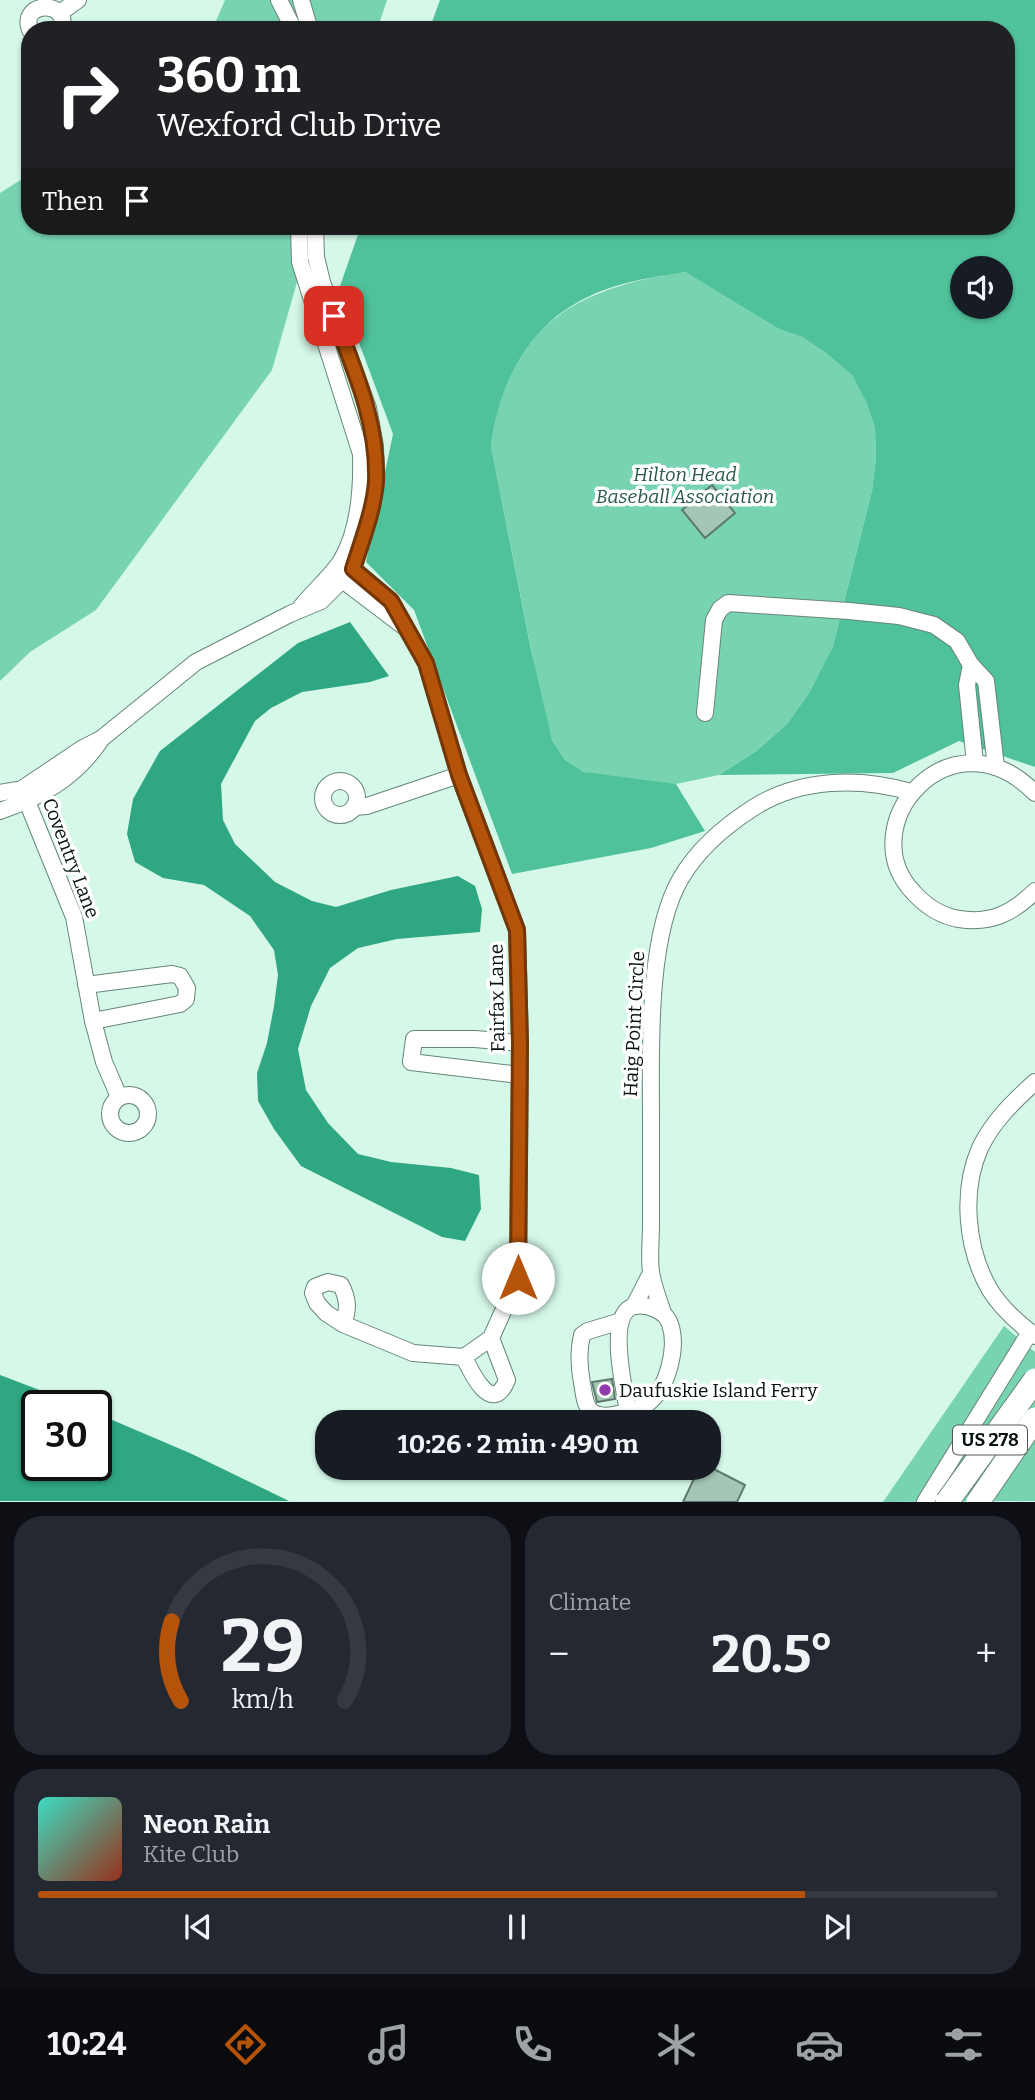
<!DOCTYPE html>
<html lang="en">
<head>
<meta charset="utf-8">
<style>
  :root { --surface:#171b24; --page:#242831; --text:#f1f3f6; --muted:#9ea1a6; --line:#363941; --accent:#b45309 }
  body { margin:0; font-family:Bitter,serif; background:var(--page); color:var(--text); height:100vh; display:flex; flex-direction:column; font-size:26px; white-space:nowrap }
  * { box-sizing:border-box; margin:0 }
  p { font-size:23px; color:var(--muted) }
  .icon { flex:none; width:38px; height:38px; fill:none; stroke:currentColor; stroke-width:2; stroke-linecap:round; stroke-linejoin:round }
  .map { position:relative; height:1502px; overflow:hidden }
  .drawer { display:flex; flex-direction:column; gap:14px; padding:14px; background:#0d0f14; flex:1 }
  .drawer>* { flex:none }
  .guide { position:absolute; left:21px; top:21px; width:994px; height:214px; border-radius:28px; box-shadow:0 2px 5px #0004; background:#202124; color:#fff; overflow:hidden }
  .tools { position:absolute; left:950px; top:256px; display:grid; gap:14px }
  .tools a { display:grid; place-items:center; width:63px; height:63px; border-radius:50%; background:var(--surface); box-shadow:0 2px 5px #0004; font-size:35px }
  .speed { position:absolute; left:21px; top:1390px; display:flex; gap:14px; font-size:35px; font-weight:700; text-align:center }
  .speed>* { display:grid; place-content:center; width:91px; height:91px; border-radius:50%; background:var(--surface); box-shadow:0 2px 5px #0004; line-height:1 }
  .speed .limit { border:4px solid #111; border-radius:10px; background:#fff; color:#111 }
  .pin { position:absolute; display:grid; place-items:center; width:60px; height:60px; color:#fff; margin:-30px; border-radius:14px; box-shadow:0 4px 10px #0006 }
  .me { position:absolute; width:77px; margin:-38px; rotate:0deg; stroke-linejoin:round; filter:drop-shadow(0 0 5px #0008) }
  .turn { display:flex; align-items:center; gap:24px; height:147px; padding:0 21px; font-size:32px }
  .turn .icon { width:91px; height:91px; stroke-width:2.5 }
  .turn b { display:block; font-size:49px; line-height:60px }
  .then { display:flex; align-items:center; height:66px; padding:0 21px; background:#0003; gap:14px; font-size:26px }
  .big { font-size:52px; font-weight:700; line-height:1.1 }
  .drawer .tile { flex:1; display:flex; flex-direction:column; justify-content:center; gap:10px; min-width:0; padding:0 24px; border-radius:28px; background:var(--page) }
  .drawer .dial { align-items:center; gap:0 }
  .dial svg { height:182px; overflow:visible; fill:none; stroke:var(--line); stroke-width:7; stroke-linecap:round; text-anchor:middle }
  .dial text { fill:var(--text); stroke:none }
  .song { display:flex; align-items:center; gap:21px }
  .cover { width:84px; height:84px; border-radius:10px; background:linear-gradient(135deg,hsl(170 70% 55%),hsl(10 70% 35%)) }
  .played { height:7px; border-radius:4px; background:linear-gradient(90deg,var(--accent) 80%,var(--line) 80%) }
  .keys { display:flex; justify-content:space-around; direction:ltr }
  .heat { display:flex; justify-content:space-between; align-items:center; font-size:38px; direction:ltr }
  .drawer .tiles { flex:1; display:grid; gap:14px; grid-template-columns:1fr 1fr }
  .tile:last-child { grid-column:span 2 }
  .trip { position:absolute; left:315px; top:1410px; width:406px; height:70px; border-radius:28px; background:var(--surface); box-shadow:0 2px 5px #0004; font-weight:700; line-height:70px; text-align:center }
  .tab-bar { display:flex; height:112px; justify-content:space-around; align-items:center; background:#090b0e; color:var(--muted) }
  .tab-bar .icon { width:49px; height:49px }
  .tab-bar .active { color:var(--accent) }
  .tab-bar b { font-size:32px; color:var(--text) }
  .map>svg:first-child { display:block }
  .green { fill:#78d3b1 }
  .forest { fill:#50c29b; fill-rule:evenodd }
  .water { fill:#2fa782 }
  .building { fill:#a4c6b7; stroke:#5c7b6e; stroke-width:2 }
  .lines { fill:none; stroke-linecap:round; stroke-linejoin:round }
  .minor-casing { stroke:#668678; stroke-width:18 }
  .minor { stroke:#fff; stroke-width:16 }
  .highway-bridge-casing { stroke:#668678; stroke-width:25; stroke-linecap:butt }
  .highway-bridge { stroke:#fff; stroke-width:23 }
  .route-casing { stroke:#753606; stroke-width:18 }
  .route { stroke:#b45309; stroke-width:12 }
  .poi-dot { fill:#8f3ba8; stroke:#fff; stroke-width:2.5 }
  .labels { text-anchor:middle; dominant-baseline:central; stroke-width:7; stroke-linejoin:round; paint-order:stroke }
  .shield { fill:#fff; stroke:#515a56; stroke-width:2 }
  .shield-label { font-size:18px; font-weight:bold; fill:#07130e }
  .park-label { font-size:19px; font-style:italic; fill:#295847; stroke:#fff }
  .street-label { font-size:19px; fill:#07130e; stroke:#fff }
  .poi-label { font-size:19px; fill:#07130e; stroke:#fff; text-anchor:start }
</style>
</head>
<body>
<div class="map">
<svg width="1035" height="1502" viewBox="0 0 1035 1502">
  <rect width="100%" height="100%" fill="#d5f8e9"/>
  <!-- green -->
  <g class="green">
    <path d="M225 0H387L377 30H212Z"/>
    <path d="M30 174V226H313L272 370 96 610 30 652 0 681V193Z"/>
    <path d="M685 272 779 329 802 337 826 353 852 375 866 402 875 428 876 459 872 491 833 646 809 693 787 724 755 752 719 775 676 784 632 782 584 772 565 760 552 740 541 700 491 446C507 327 574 288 685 272Z"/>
    <path d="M1004 1326 1035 1352V1501L883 1502Z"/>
  </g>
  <!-- forest -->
  <path class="forest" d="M440 0H1035V767L959 741 893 773 719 775 755 752 787 724 809 693 833 646 872 491 876 459 875 428 866 402 852 375 826 353 802 337 779 329 685 272C662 276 638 279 616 286 539 309 501 369 491 446L531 650 552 740 565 760 584 772 676 784 705 831 651 848 512 874 414 610 366 562 393 434 339 289 361 226H1006V30H429ZM962 268H1001V306H962Z"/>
  <!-- water -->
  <g class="water">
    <path d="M350 622 389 676 370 682 302 692 271 708 255 721 221 784 223 820 235 844 275 882 312 901 336 907 391 890 458 876 475 886 482 909 480 932 397 939 358 948 330 968 311 1006 298 1049 306 1090 328 1123 358 1154 391 1162 451 1168 479 1175 481 1209 465 1241 442 1237 301 1166 274 1129 258 1101 257 1073 267 1043 274 1006 278 975 274 950 250 916 204 885 163 878 135 862 127 834 133 799 160 751 298 643Z"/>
    <path d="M0 1375 79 1405H37V1465H96V1413L192 1454 289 1501H0Z"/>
  </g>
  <!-- building -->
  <g class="building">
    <path d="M712 485 735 513 705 538 682 510Z"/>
    <path d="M612 1379 615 1399 597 1402 592 1382Z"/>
    <path d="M699 1468H712L745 1485 737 1502H683Z"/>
  </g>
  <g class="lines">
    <!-- minor casing -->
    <g class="minor-casing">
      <g id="minor">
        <path d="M279 0 294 30"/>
        <path d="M301 0 310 30"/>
        <path d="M61 12 78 0"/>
        <path d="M30 30C19 0 72 0 61 30"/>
        <path d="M299 226 300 262 361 454C362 488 359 531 341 561 332 575 312 593 301 607"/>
        <path d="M341 562 353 569 391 601 426 663 459 775 517 930 520 1043 518 1278 491 1338 464 1357 413 1353 343 1324 326 1313 317 1303 313 1293 315 1287 328 1282 341 1285C348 1299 349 1309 343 1324"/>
        <path d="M336 575 402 625"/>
        <path d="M971 665 967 685 975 763"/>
        <path d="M705 713 714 620 720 609 728 603 849 611 899 616 934 625 957 641 971 665 986 681 996 767"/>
        <circle cx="340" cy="798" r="17"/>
        <path d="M22 789 74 917 93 1021 104 1062 119 1097"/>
        <path d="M0 793 22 789 83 748 101 739 196 662 290 614 321 601 353 569 370 515 376 482 375 446 368 408 322 282 316 257 315 226"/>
        <path d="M1035 793C951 708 849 826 914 893 926 906 940 916 959 919 991 924 1013 913 1035 891"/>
        <path d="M354 807 367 806 459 775"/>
        <path d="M0 811C41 797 75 778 100 741"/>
        <path d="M86 985 172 974 180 976 187 988 186 999 180 1004 93 1021"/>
        <path d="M519 1075 411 1062 414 1039H475L520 1043"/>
        <path d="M1035 1082C1013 1102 993 1121 980 1148 961 1191 966 1249 990 1290 1001 1308 1018 1323 1035 1336"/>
        <circle cx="129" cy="1114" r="19"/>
        <path d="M634 1306 651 1273"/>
        <path d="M663 1313C659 1300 653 1286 651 1272 649 1257 651 1240 651 1224 651 1191 651 1157 651 1123 651 1055 646 937 681 878 698 849 725 826 753 808 800 778 859 777 911 792"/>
        <path d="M621 1321 588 1331 582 1335C578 1351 579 1367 582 1383 584 1392 584 1406 592 1412 598 1417 611 1416 618 1414 627 1412 640 1408 648 1403 668 1388 678 1347 670 1324 666 1311 648 1304 635 1306 605 1312 625 1392 628 1411"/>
        <path d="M464 1357C471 1372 492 1417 507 1380L491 1338"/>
        <path d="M925 1502 1030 1332"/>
      </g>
    </g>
    <!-- minor -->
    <use href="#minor" class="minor"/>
    <!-- highway-bridge casing -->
    <g class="highway-bridge-casing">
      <g id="highway-bridge">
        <path d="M947 1502 1035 1380"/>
        <path d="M978 1502 1035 1419"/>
      </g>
    </g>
    <!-- highway-bridge -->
    <use href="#highway-bridge" class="highway-bridge"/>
  </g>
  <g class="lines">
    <!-- route casing -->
    <g class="route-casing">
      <path id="route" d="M334 316C354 369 378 422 376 481 374 510 362 540 353 569L391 601 426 663 459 775 517 930 520 1043 518 1278"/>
    </g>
    <!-- route -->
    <use href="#route" class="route"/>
  </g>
  <!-- markers -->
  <circle class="poi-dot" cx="605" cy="1390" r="7"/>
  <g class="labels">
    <!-- shield labels -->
    <rect class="shield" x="953" y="1425.5" width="74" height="29" rx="5"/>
    <g class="shield-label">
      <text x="990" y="1440">US 278</text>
    </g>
    <!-- park labels -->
    <g class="park-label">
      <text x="685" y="474">Hilton Head<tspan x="685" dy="22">Baseball Association</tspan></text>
    </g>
    <!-- street labels -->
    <g class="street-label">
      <text transform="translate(71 858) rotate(69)">Coventry Lane</text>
      <text transform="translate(497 998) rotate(-91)">Fairfax Lane</text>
      <text transform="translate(634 1024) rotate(-87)">Haig Point Circle</text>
    </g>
    <!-- poi labels -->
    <g class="poi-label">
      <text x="619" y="1390">Daufuskie Island Ferry</text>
    </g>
  </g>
</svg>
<div class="tools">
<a><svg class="icon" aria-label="sound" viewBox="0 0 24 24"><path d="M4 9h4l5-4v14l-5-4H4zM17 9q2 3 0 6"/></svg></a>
</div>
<div class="speed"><div class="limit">30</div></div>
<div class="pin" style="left:334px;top:316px;background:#d93025"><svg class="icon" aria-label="arrive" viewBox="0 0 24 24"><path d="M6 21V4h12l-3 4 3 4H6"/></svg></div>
<svg class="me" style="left:518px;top:1278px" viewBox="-20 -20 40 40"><circle r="19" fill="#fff"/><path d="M0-13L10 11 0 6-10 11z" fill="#b45309"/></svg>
<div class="trip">10:26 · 2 min · 490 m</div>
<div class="guide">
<div class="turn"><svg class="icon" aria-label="right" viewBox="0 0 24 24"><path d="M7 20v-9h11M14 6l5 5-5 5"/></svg><div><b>360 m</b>Wexford Club Drive</div></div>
<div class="then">Then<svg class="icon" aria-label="arrive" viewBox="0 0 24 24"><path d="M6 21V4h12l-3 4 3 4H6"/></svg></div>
</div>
</div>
<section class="drawer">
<div class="tiles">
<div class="tile dial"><svg viewBox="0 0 100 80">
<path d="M14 69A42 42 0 1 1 86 69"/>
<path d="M14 69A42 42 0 0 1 10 34" stroke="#b45309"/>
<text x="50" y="56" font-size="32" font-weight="700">29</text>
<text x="50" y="72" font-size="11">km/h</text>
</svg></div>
<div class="tile"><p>Climate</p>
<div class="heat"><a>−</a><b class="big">20.5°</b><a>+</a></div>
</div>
<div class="tile">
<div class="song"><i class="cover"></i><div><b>Neon Rain</b><p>Kite Club</p></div></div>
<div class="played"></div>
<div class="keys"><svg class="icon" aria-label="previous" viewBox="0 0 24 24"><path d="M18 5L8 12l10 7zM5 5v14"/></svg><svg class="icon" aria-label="pause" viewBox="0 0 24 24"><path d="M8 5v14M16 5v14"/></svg><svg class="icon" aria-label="next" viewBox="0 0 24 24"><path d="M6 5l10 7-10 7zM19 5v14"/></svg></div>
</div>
</div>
</section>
<nav class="tab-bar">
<b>10:24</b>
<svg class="icon active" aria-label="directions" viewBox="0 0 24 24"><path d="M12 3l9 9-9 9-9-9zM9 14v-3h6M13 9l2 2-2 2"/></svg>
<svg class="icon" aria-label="music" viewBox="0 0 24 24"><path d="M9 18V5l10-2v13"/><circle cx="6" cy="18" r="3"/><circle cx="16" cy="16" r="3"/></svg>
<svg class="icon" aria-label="phone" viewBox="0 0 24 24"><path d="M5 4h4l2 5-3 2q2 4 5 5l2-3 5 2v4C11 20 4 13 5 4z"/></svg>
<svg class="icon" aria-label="climate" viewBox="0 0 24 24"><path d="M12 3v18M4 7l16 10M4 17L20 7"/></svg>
<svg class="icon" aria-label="car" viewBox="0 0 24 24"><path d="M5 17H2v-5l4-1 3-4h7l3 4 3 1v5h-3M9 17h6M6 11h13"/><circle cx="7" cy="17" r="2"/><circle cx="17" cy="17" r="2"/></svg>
<svg class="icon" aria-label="filters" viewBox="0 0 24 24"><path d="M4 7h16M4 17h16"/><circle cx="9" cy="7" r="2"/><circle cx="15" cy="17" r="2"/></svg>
</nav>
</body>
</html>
